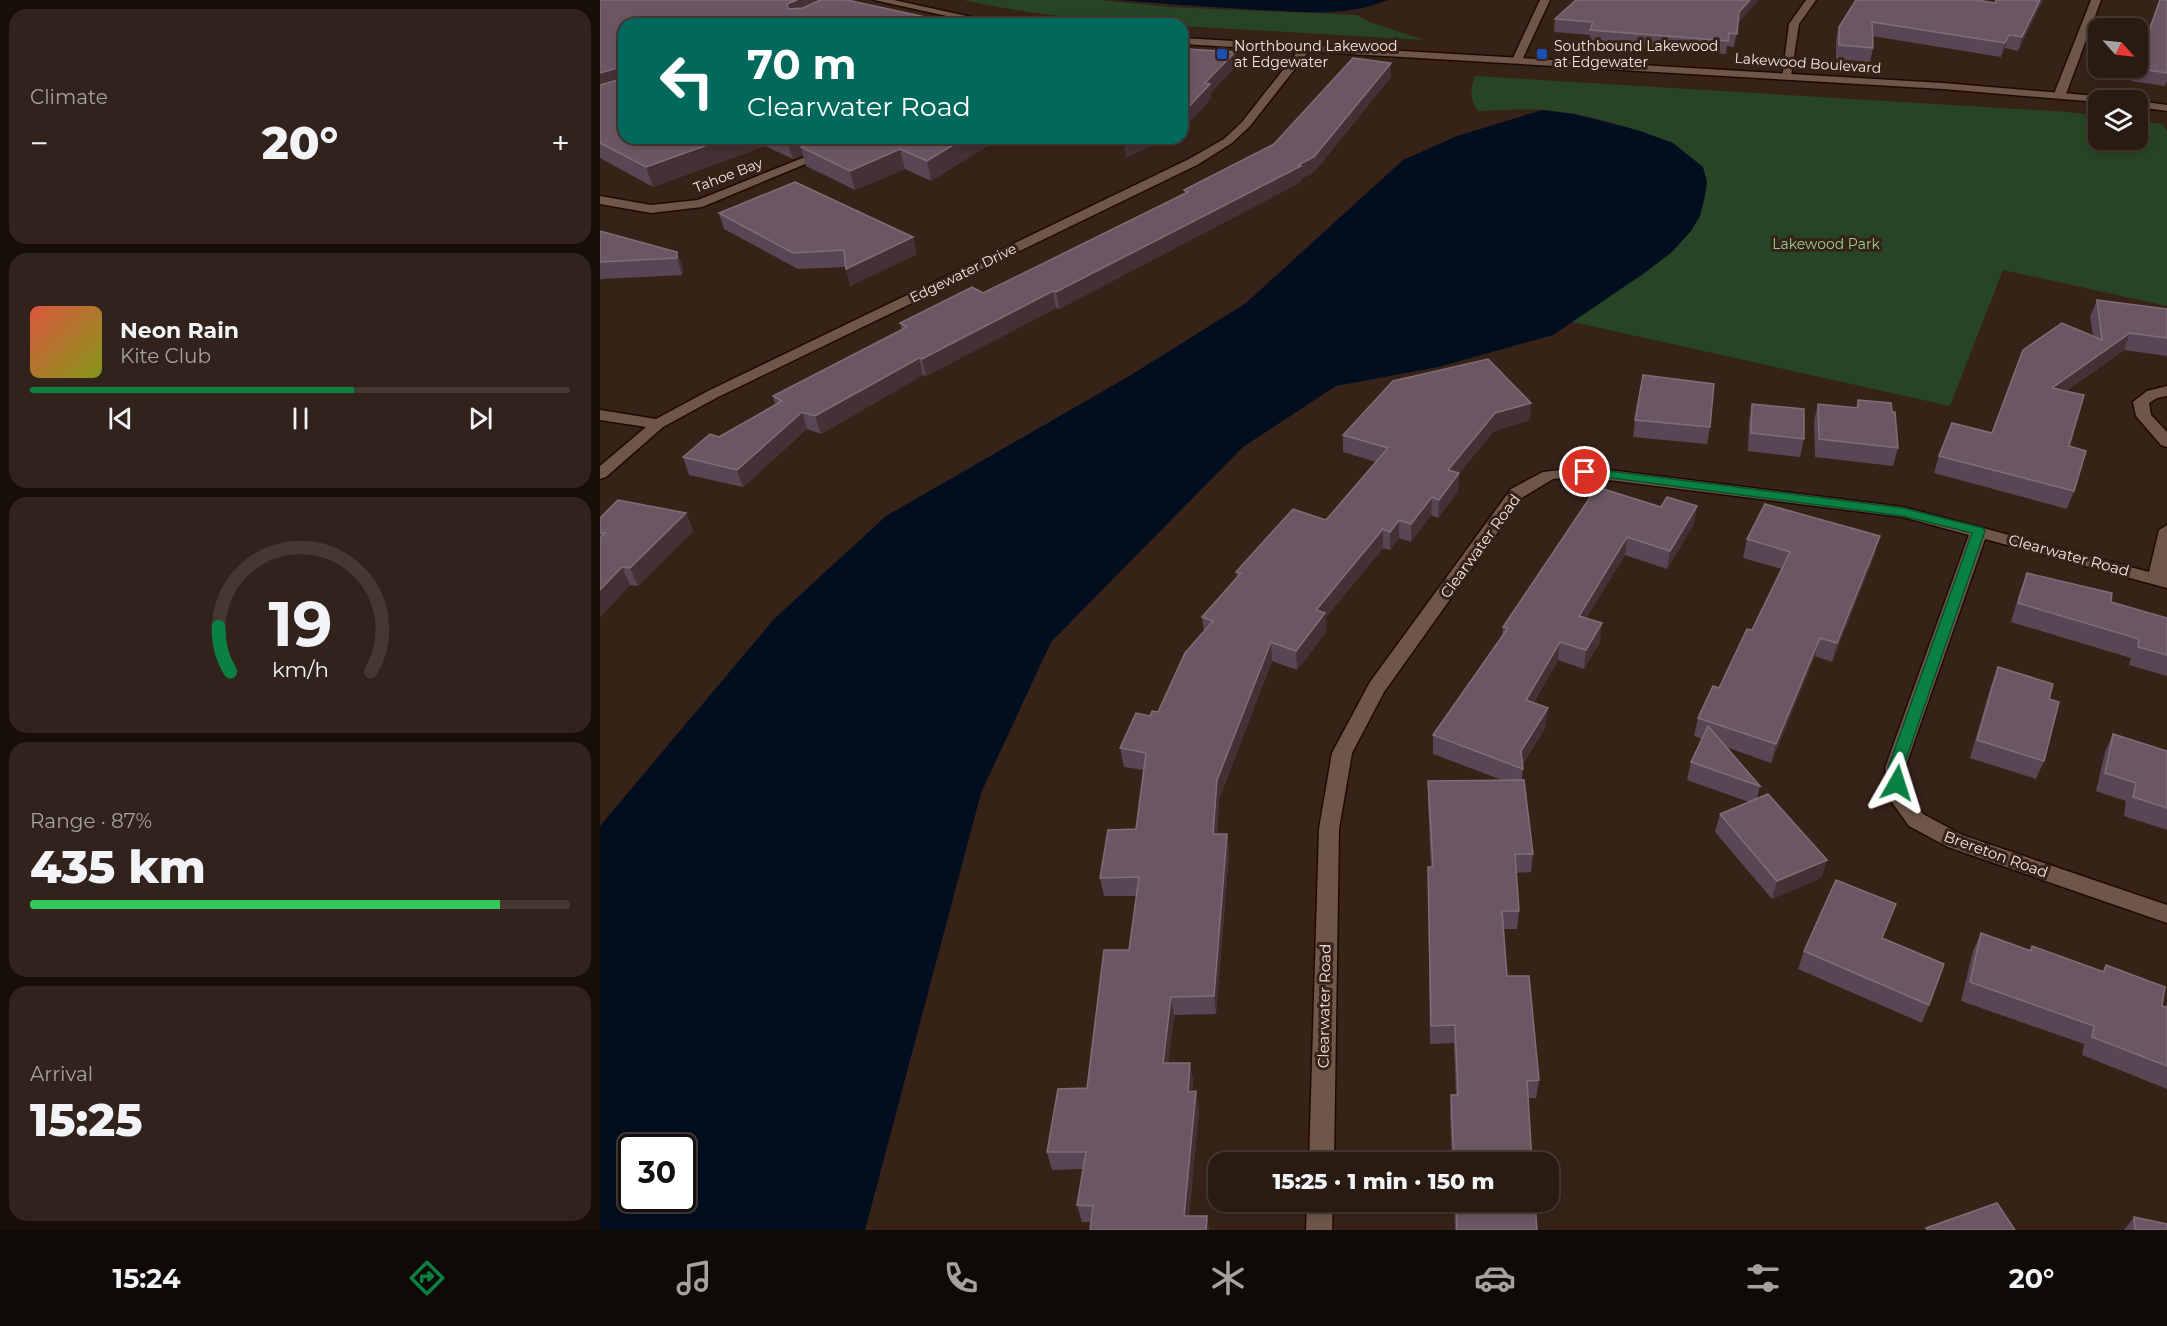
<!DOCTYPE html>
<html lang="en">
<head>
<meta charset="utf-8">
<style>
  :root { --surface:#291a12; --page:#31231b; --text:#f1f3f6; --muted:#a5a19f; --line:#453832; --accent:#0b8043 }
  body { margin:0; font-family:Montserrat,sans-serif; background:var(--page); color:var(--text); height:100vh; display:flex; flex-direction:column; font-size:22px; white-space:nowrap }
  * { box-sizing:border-box; margin:0 }
  p { font-size:20px; color:var(--muted) }
  .icon { flex:none; width:33px; height:33px; fill:none; stroke:currentColor; stroke-width:2; stroke-linecap:round; stroke-linejoin:round }
  .map { position:relative; flex:1; overflow:hidden }
  .sheet { display:flex; flex-direction:column; gap:9px; padding:9px; background:#170e0a; width:600px }
  .sheet>* { flex:none }
  .guide { position:absolute; left:18px; top:18px; width:570px; height:126px; border-radius:18px; box-shadow:0 3px 9px #0003,0 0 0 2px var(--line); background:#00695c; color:#fff; overflow:hidden }
  .needle { width:39px; rotate:117deg }
  .controls { position:absolute; left:1488px; top:18px; display:grid; gap:12px }
  .controls a { display:grid; place-items:center; width:60px; height:60px; border-radius:12px; background:var(--surface); box-shadow:0 3px 9px #0003,0 0 0 2px var(--line); font-size:30px }
  .speed { position:absolute; left:18px; top:1134px; display:flex; gap:12px; font-size:30px; font-weight:700; text-align:center }
  .speed>* { display:grid; place-content:center; width:78px; height:78px; border-radius:50%; background:var(--surface); box-shadow:0 3px 9px #0003,0 0 0 2px var(--line); line-height:1 }
  .speed .limit { border:3px solid #111; border-radius:9px; background:#fff; color:#111 }
  .pin { position:absolute; display:grid; place-items:center; width:51px; height:51px; color:#fff; margin:-26px; border:3px solid #fff; border-radius:50%; box-shadow:0 2px 6px #0007 }
  .me { position:absolute; width:66px; margin:-33px; rotate:6deg; stroke-linejoin:round; filter:drop-shadow(0 0 4px #0008) }
  .turn { display:flex; align-items:center; gap:21px; height:126px; padding:0 30px; font-size:27px }
  .turn .icon { width:78px; height:78px; stroke-width:2.5 }
  .turn b { display:block; font-size:42px; line-height:51px }
  .big { font-size:45px; font-weight:800; line-height:1.1 }
  .sheet .widget { flex:1; display:flex; flex-direction:column; justify-content:center; gap:9px; min-width:0; padding:0 21px; border-radius:18px; background:var(--page) }
  .sheet .dial { align-items:center; gap:0 }
  .dial svg { height:156px; overflow:visible; fill:none; stroke:var(--line); stroke-width:7; stroke-linecap:round; text-anchor:middle }
  .dial text { fill:var(--text); stroke:none }
  .song { display:flex; align-items:center; gap:18px }
  .cover { width:72px; height:72px; border-radius:9px; background:linear-gradient(135deg,hsl(10 70% 55%),hsl(70 70% 35%)) }
  .played { height:6px; border-radius:3px; background:linear-gradient(90deg,var(--accent) 60%,var(--line) 60%) }
  .keys { display:flex; justify-content:space-around; direction:ltr }
  .heat { display:flex; justify-content:space-between; align-items:center; font-size:33px; direction:ltr }
  .charge { height:9px; border-radius:4px; background:linear-gradient(90deg,#34c759 87%,var(--line) 0) }
  .trip { position:absolute; left:608px; top:1152px; width:351px; height:60px; border-radius:18px; background:var(--surface); box-shadow:0 3px 9px #0003,0 0 0 2px var(--line); font-weight:800; line-height:60px; text-align:center }
  .dock { display:flex; height:96px; justify-content:space-around; align-items:center; background:#100a07; color:var(--muted) }
  .dock .icon { width:42px; height:42px }
  .dock .current { color:var(--accent) }
  .dock b { font-size:27px; color:var(--text) }
  main { display:flex; flex:1; min-height:0 }
  .map>svg:first-child { display:block }
  .green { fill:#284426 }
  .water { fill:#000e1f; fill-rule:evenodd }
  .lines { fill:none; stroke-linecap:round; stroke-linejoin:round }
  .minor-casing { stroke:#1d0b03; stroke-width:3 }
  .tertiary-casing { stroke:#1d0b03; stroke-width:3 }
  .minor { fill:#6e564a; fill-rule:evenodd }
  .tertiary { fill:#6e564a; fill-rule:evenodd }
  .wall { fill:#594654 }
  .shaded-wall { fill:#443035 }
  .building { fill:#6a5763; stroke:#7f6e76; stroke-width:1.5 }
  .route { fill:#0b8043; stroke:#07532c; stroke-width:1.5 }
  .transit-dot { fill:#1a4fb4; stroke:#372218; stroke-width:2 }
  .labels { text-anchor:middle; dominant-baseline:central; stroke-width:6; stroke-linejoin:round; paint-order:stroke }
  .far-poi-label { font-size:14px; fill:#f5e7e0; stroke:#372218; text-anchor:start }
  .far-street-label { font-size:14px; fill:#f5e7e0; stroke:#372218 }
  .far-park-label { font-size:14px; fill:#95d091; stroke:#372218 }
  .street-label { font-size:15px; fill:#f5e7e0; stroke:#372218 }
</style>
</head>
<body>
<main>
<section class="sheet">
<div class="widget"><p>Climate</p>
<div class="heat"><a>−</a><b class="big">20°</b><a>+</a></div>
</div>
<div class="widget">
<div class="song"><i class="cover"></i><div><b>Neon Rain</b><p>Kite Club</p></div></div>
<div class="played"></div>
<div class="keys"><svg class="icon" aria-label="previous" viewBox="0 0 24 24"><path d="M18 5L8 12l10 7zM5 5v14"/></svg><svg class="icon" aria-label="pause" viewBox="0 0 24 24"><path d="M8 5v14M16 5v14"/></svg><svg class="icon" aria-label="next" viewBox="0 0 24 24"><path d="M6 5l10 7-10 7zM19 5v14"/></svg></div>
</div>
<div class="widget dial"><svg viewBox="0 0 100 80">
<path d="M14 69A42 42 0 1 1 86 69"/>
<path d="M14 69A42 42 0 0 1 8 46" stroke="#0b8043"/>
<text x="50" y="56" font-size="32" font-weight="700">19</text>
<text x="50" y="72" font-size="11">km/h</text>
</svg></div>
<div class="widget"><p>Range · 87%</p><b class="big">435 km</b><div class="charge"></div></div>
<div class="widget"><p>Arrival</p><b class="big">15:25</b></div>
</section>
<div class="map">
<svg width="1567" height="1230" viewBox="0 0 1567 1230">
  <rect width="100%" height="100%" fill="#372218"/>
  <!-- green -->
  <g class="green">
    <path d="M363 0H501L568 7 757 15 769 22 824 40 582 26V24C509 24 435 15 363 0Z"/>
    <path d="M875 76 1467 112 1498 116V140H1538V121L1563 124 1567 131V306L1403 270 1350 406 964 320 1073 143C1031 128 988 113 943 110 921 108 899 111 878 111 870 101 870 88 875 76Z"/>
  </g>
  <!-- water -->
  <g class="water">
    <path d="M517 0H788C748 17 703 12 660 10 612 7 565 4 517 0Z"/>
    <path d="M942 110 974 114 1037 130 1073 143 1103 167 1107 182 1105 196 1100 216 1091 231 1072 252 1043 274 953 335 838 367 736 386 643 447 451 642 381 793 265 1230H0V826L174 619 286 516 531 375 646 303 803 160 857 136ZM32 1148H82V1198H32Z"/>
  </g>
  <g class="lines">
    <!-- minor casing -->
    <g class="minor-casing">
      <g id="minor">
        <path d="M940 0H950L922 60 913 62 912 60Z"/>
        <path d="M1206 0H1216L1199 24 1191 76 1182 78 1189 24Z"/>
        <path d="M1491 0H1501L1466 94 1456 96 1454 94Z"/>
        <path d="M705 46 710 49 709 51 650 126 632 143 597 165 118 397 63 427 6 477 0 479V466L46 427 0 420V410L56 419 108 391 589 159 624 139 642 122 701 47Z"/>
        <path d="M252 138H268L102 207 51 213 0 204V196L51 205 98 200Z"/>
        <path d="M1567 386V396L1557 398 1549 403 1551 415 1567 432V447L1561 445 1536 416 1533 402 1547 391Z"/>
        <path d="M985 467 1303 507 1549 572 1559 530 1567 525V588L1385 539 1305 768 1309 796 1323 814 1362 835 1567 905V923L1348 847 1309 826 1289 798 1285 768 1369 535 1303 517 985 477 953 479 923 497 784 692 752 753 739 829 734 1162H709L719 829 732 753 770 682 911 489 943 472Z"/>
        <path d="M707 1202H733L732 1230H706Z"/>
      </g>
    </g>
    <!-- tertiary casing -->
    <g class="tertiary-casing">
      <g id="tertiary">
        <path d="M274 0H294L403 24H383Z"/>
        <path d="M582 38 1343 83 1509 97 1515 100 1498 102 1343 89 582 44Z"/>
        <path d="M1538 101 1567 105V111L1538 107Z"/>
      </g>
    </g>
    <!-- minor -->
    <use href="#minor" class="minor"/>
    <!-- tertiary -->
    <use href="#tertiary" class="tertiary"/>
  </g>
  <!-- wall -->
  <g class="wall">
    <path d="M0 0H214L215 2 24 138H400L331 181 305 169 255 190 206 166 203 155 193 159 165 146 53 187 0 158Z"/>
    <path d="M1396 0H1443L1418 51 1405 48 1401 57 1272 36 1273 48 1270 62 1236 59V40L1239 27 1395 3Z"/>
    <path d="M1567 0V81L1565 86 1531 81 1535 68Z"/>
    <path d="M955 19 1138 25 1134 47 1127 46 1126 54 989 43 990 35 954 32Z"/>
    <path d="M791 77 714 172 701 179V182L459 309 456 308 326 376 323 375 221 434 207 429 143 487 89 475 83 457 175 405 173 396 302 330 300 323 383 293 585 193 584 190 674 144Z"/>
    <path d="M119 213 317 254 250 286 246 267 198 269 124 229Z"/>
    <path d="M0 231 77 252 83 269 82 275 2 279 0 280Z"/>
    <path d="M1497 300 1567 309V356L1524 350 1466 391 1469 446 1474 491 1467 509 1334 473 1339 456 1392 433 1493 336 1490 317Z"/>
    <path d="M1258 400 1298 448 1293 466 1215 457 1214 421 1218 404 1256 408Z"/>
    <path d="M1152 404 1204 439 1200 457 1148 451 1149 421Z"/>
    <path d="M930 420 894 431 859 473 858 491 838 518 831 515 811 542 799 538 790 550 783 548 726 617V632L697 670 672 661 619 799 617 834H627L629 853 616 1014 574 1015 568 1063H590L593 1081 592 1091 599 1109 589 1216H607L609 1230H490L491 1222H482L477 1205 483 1169 452 1170 447 1152 487 1088 529 950 536 896H504L500 878 536 829 544 770 524 767 520 748 550 716 558 712 604 631 602 617 637 578 636 572 726 520 776 462 743 452V435Z"/>
    <path d="M1035 420 1110 427 1107 444 1033 437Z"/>
    <path d="M997 487 1094 524 1067 569 1025 555 986 618 1000 642 984 669 958 660 934 702 946 726 923 764 922 780 933 854 931 872 916 873 919 911 917 929H904L907 976 939 1080 936 1098H928L932 1162H852L850 1112 851 1095H856L854 1043 830 1044 828 885V867H831L828 800V781L902 780 833 754V735L902 637 903 627Z"/>
    <path d="M86 513 93 531 38 586 30 585 0 617V518Z"/>
    <path d="M1147 539 1275 554 1232 662 1215 656 1171 763 1126 747 1160 786 1157 799 1227 860 1221 878 1172 899 1115 832 1120 814 1149 802 1087 780 1091 762 1102 739 1094 736 1098 718 1119 688 1152 630 1182 569 1143 558Z"/>
    <path d="M1427 573 1511 602 1567 618V676L1529 665 1531 658 1411 622 1420 591Z"/>
    <path d="M1398 667 1449 699 1444 761 1436 779 1370 758 1391 686Z"/>
    <path d="M1513 734 1567 751V830L1524 816 1526 801 1496 791 1505 752Z"/>
    <path d="M1381 933 1429 950 1432 946 1502 971 1506 965 1562 1006 1567 1007V1089L1482 1055 1484 1044 1361 1001 1373 951Z"/>
    <path d="M1283 939 1329 1005 1322 1023 1198 969 1204 951Z"/>
    <path d="M854 1202H935L937 1230H855Z"/>
    <path d="M1534 1217 1567 1230H1524Z"/>
  </g>
  <!-- shaded-wall -->
  <g class="shaded-wall">
    <path d="M197 0H214L217 10 192 22 187 4Z"/>
    <path d="M1150 0H1159L1137 25 1139 12Z"/>
    <path d="M1440 0H1443L1418 51 1422 37Z"/>
    <path d="M1409 35 1405 48 1401 57 1405 43Z"/>
    <path d="M635 52 636 66 611 93V99L582 131V114L605 83Z"/>
    <path d="M791 63V77L714 172 701 179V182L459 309 456 292 698 165Z"/>
    <path d="M17 68 23 87 0 94V73Z"/>
    <path d="M127 138H163L165 146 53 187 46 167Z"/>
    <path d="M192 138H246L201 147 203 155 193 159 187 140Z"/>
    <path d="M365 138H400L331 181 327 161Z"/>
    <path d="M533 138H568L526 158 524 142Z"/>
    <path d="M300 149 305 169 255 190 250 171Z"/>
    <path d="M313 237 317 254 250 286 246 269Z"/>
    <path d="M77 252 83 269 82 275 77 258Z"/>
    <path d="M453 291 456 308 326 376 322 359Z"/>
    <path d="M1530 333 1524 350 1446 405 1452 388Z"/>
    <path d="M319 358 323 375 221 434 215 416Z"/>
    <path d="M931 403 930 420 894 431 847 488 848 470 895 413Z"/>
    <path d="M202 412 207 429 143 487 137 470Z"/>
    <path d="M859 473 858 491 838 518 839 500Z"/>
    <path d="M832 497 831 515 811 542V524Z"/>
    <path d="M1097 506 1094 524 1067 569 1070 551Z"/>
    <path d="M86 513 93 531 38 586 30 568Z"/>
    <path d="M799 520V538L790 550V532Z"/>
    <path d="M783 529V548L726 617V632L697 670 696 651 716 610Z"/>
    <path d="M1280 536 1275 554 1232 662 1237 643Z"/>
    <path d="M1027 537 1025 555 977 634 979 616Z"/>
    <path d="M22 567 30 585 0 617V590Z"/>
    <path d="M1002 623 1000 642 984 669 986 650Z"/>
    <path d="M1220 638 1215 656 1171 763 1176 744Z"/>
    <path d="M671 642 672 661 619 799 615 853 613 834 617 780Z"/>
    <path d="M960 642 958 660 924 718 926 700Z"/>
    <path d="M948 708 946 726 919 769 921 751Z"/>
    <path d="M627 834 629 853 616 1014 614 996Z"/>
    <path d="M1227 860 1221 878 1172 899 1177 881Z"/>
    <path d="M571 997 574 1015 566 1081 563 1063Z"/>
    <path d="M590 1063 593 1081 591 1110 588 1092Z"/>
    <path d="M596 1091 599 1109 588 1230 584 1216Z"/>
    <path d="M607 1216 609 1230H606Z"/>
  </g>
  <!-- building -->
  <g class="building">
    <path d="M0 0H197L187 4 188 9 203 8 220 0H247L358 24H24V138H127L46 167 0 143V85L18 80 20 70 17 68 0 73Z"/>
    <path d="M976 0H1150L1139 12 1137 34 1129 33 1128 41 990 30 993 22 955 19Z"/>
    <path d="M1256 0H1377L1395 3 1396 0H1440L1422 37 1409 35 1405 43 1272 22 1273 48 1239 45V27Z"/>
    <path d="M1560 0H1567V73L1535 68H1538V61Z"/>
    <path d="M587 49 635 52 605 83 610 84 582 114V56Z"/>
    <path d="M753 58 791 63 714 157 698 165 701 166 456 292 453 291 322 359 319 358 215 416 202 412 137 470 83 457 110 434 119 437 182 401 173 396 307 327 300 323 372 287 383 293 588 192 584 190 674 144Z"/>
    <path d="M221 138H365L327 161 300 149 250 171 201 147Z"/>
    <path d="M526 138H533L524 142Z"/>
    <path d="M195 182 313 237 246 269 244 250 193 253 119 213Z"/>
    <path d="M0 231 77 252V258L0 262Z"/>
    <path d="M1497 300 1567 309V338L1530 333 1452 388 1484 395 1469 446 1486 451 1474 491 1339 456 1352 423 1392 433 1423 350 1462 323 1502 340Z"/>
    <path d="M888 359 931 403 895 413 848 470 859 473 839 500 832 497 811 524 799 520 790 532 783 529 716 610 725 613 696 651 671 642 617 780 613 834H627L614 996 571 997 563 1063H590L588 1092 596 1091 584 1216H607L606 1230H490L493 1206 477 1205 486 1152H447L458 1089 487 1088 504 950H529L539 877 500 878 508 830 536 829 546 753 520 748 536 713 550 716 552 711 558 712 585 653 613 621 602 617 641 573 636 572 693 509 726 520 788 448 743 435 793 381Z"/>
    <path d="M1043 375 1114 384 1110 427 1035 420Z"/>
    <path d="M1258 400 1291 403 1292 412H1295L1298 448 1219 439 1218 404 1258 408Z"/>
    <path d="M1152 404 1204 409V439L1151 433Z"/>
    <path d="M997 487 1061 507 1067 497 1097 506 1070 551 1027 537 979 616 1002 623 986 650 960 642 926 700 948 708 921 751 923 769 833 735 908 628 903 627Z"/>
    <path d="M18 500 86 513 30 568 22 567 0 590V538L5 533H0V518Z"/>
    <path d="M1165 504 1280 536 1237 643 1220 638 1176 744 1098 718 1113 686 1119 688 1147 629 1152 630 1190 552 1147 539Z"/>
    <path d="M1427 573 1512 593 1511 602 1567 618V655L1538 647 1539 639 1418 603Z"/>
    <path d="M1398 667 1453 684 1449 699 1459 702 1444 761 1377 740Z"/>
    <path d="M1108 726 1160 786 1091 762Z"/>
    <path d="M1513 734 1567 751V808L1533 797 1536 783 1505 773Z"/>
    <path d="M924 780 933 854H915L919 911H902L907 976H929L939 1080 927 1081 932 1162H854L851 1095H858L855 1025 831 1026 828 867H833L828 781Z"/>
    <path d="M1168 794 1227 860 1177 881 1120 814Z"/>
    <path d="M1236 880 1296 904 1282 938 1344 964 1329 1005 1204 951Z"/>
    <path d="M1381 933 1431 951 1432 946 1504 972 1506 965 1565 987 1562 1006 1567 1007V1066L1492 1037 1494 1026 1370 982Z"/>
    <path d="M856 1202H935L937 1230H857Z"/>
    <path d="M1397 1203 1415 1230H1327L1326 1228Z"/>
    <path d="M1534 1217 1567 1224V1230H1535Z"/>
  </g>
  <!-- route -->
  <path class="route" d="M985 468 1303 508 1383 528 1385 531 1303 768 1305 783 1302 787H1292L1288 768 1372 533 1303 516 981 474V469Z"/>
  <!-- markers -->
  <g class="transit-dot">
    <rect x="616" y="48" width="12" height="12" rx="3"/>
    <rect x="936" y="48" width="12" height="12" rx="3"/>
  </g>
  <g class="labels">
    <!-- far-poi labels -->
    <g class="far-poi-label">
      <text x="634" y="46">Northbound Lakewood<tspan x="634" dy="16">at Edgewater</tspan></text>
      <text x="954" y="46">Southbound Lakewood<tspan x="954" dy="16">at Edgewater</tspan></text>
    </g>
    <!-- far-street labels -->
    <g class="far-street-label">
      <text transform="translate(1208 63) rotate(4)">Lakewood Boulevard</text>
      <text transform="translate(128 175) rotate(-21)">Tahoe Bay</text>
      <text transform="translate(363 273) rotate(-26)">Edgewater Drive</text>
    </g>
    <!-- far-park labels -->
    <g class="far-park-label">
      <text x="1226" y="244">Lakewood Park</text>
    </g>
    <!-- street labels -->
    <g class="street-label">
      <text transform="translate(880 546) rotate(-54)">Clearwater Road</text>
      <text transform="translate(1469 555) rotate(15)">Clearwater Road</text>
      <text transform="translate(1396 854) rotate(20)">Brereton Road</text>
      <text transform="translate(724 1006) rotate(-89)">Clearwater Road</text>
    </g>
  </g>
</svg>
<div class="controls">
<a><svg class="needle" viewBox="-14 -14 28 28"><path d="M0-13l5 13h-10z" fill="#e53935"/><path d="M0 13l5-13h-10z" fill="#a5a19f"/></svg></a>
<a><svg class="icon" aria-label="layers" viewBox="0 0 24 24"><path d="M12 4l9 5-9 5-9-5zM3 14l9 5 9-5"/></svg></a>
</div>
<div class="speed"><div class="limit">30</div></div>
<div class="pin" style="left:985px;top:472px;background:#d93025"><svg class="icon" aria-label="arrive" viewBox="0 0 24 24"><path d="M6 21V4h12l-3 4 3 4H6"/></svg></div>
<svg class="me" style="left:1297px;top:783px" viewBox="-20 -20 40 40"><path d="M0-17L14 15 0 8-14 15z" fill="#0b8043" stroke="#fff" stroke-width="4"/></svg>
<div class="trip">15:25 · 1 min · 150 m</div>
<div class="guide">
<div class="turn"><svg class="icon" aria-label="left" viewBox="0 0 24 24"><path d="M17 20v-9H6M10 6l-5 5 5 5"/></svg><div><b>70 m</b>Clearwater Road</div></div>
</div>
</div>
</main>
<nav class="dock">
<b>15:24</b>
<svg class="icon current" aria-label="directions" viewBox="0 0 24 24"><path d="M12 3l9 9-9 9-9-9zM9 14v-3h6M13 9l2 2-2 2"/></svg>
<svg class="icon" aria-label="music" viewBox="0 0 24 24"><path d="M9 18V5l10-2v13"/><circle cx="6" cy="18" r="3"/><circle cx="16" cy="16" r="3"/></svg>
<svg class="icon" aria-label="phone" viewBox="0 0 24 24"><path d="M5 4h4l2 5-3 2q2 4 5 5l2-3 5 2v4C11 20 4 13 5 4z"/></svg>
<svg class="icon" aria-label="climate" viewBox="0 0 24 24"><path d="M12 3v18M4 7l16 10M4 17L20 7"/></svg>
<svg class="icon" aria-label="car" viewBox="0 0 24 24"><path d="M5 17H2v-5l4-1 3-4h7l3 4 3 1v5h-3M9 17h6M6 11h13"/><circle cx="7" cy="17" r="2"/><circle cx="17" cy="17" r="2"/></svg>
<svg class="icon" aria-label="filters" viewBox="0 0 24 24"><path d="M4 7h16M4 17h16"/><circle cx="9" cy="7" r="2"/><circle cx="15" cy="17" r="2"/></svg>
<b>20°</b>
</nav>
</body>
</html>
